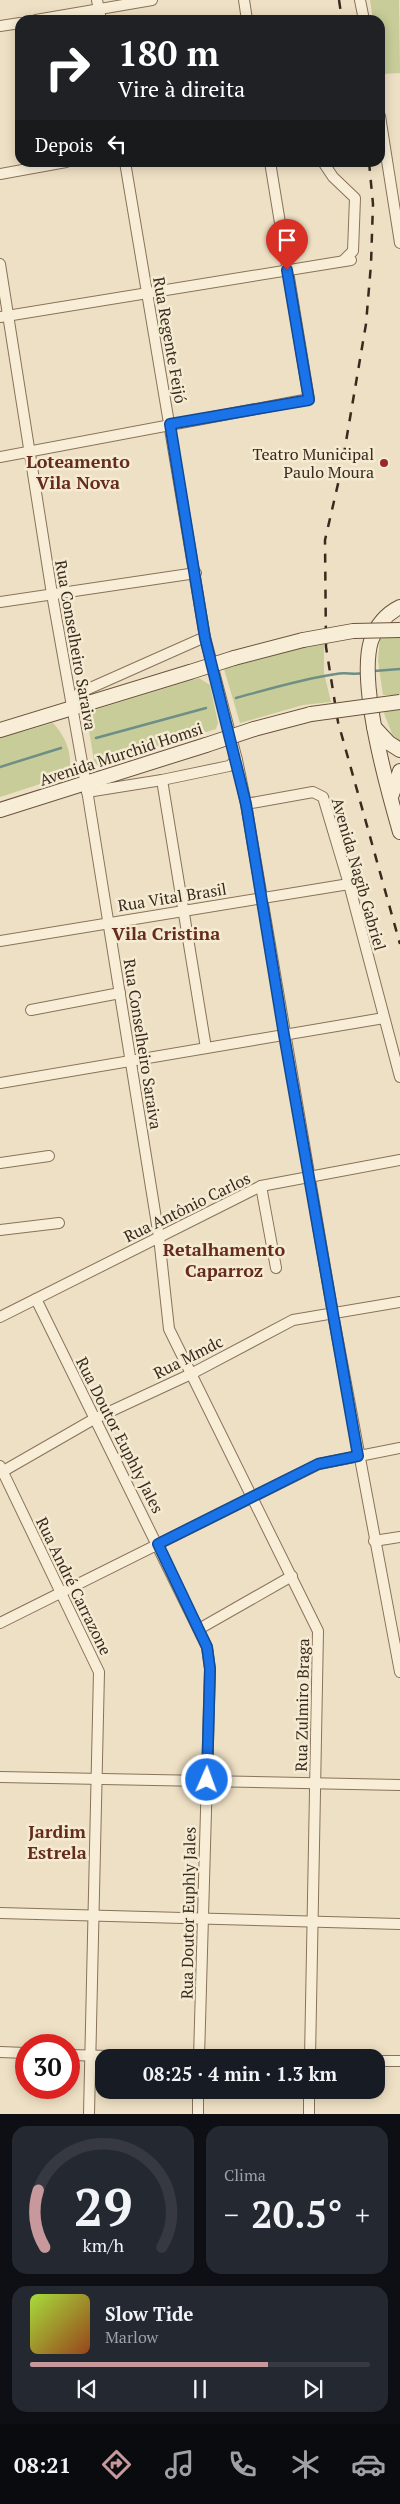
<!DOCTYPE html>
<html lang="pt">
<head>
<meta charset="utf-8">
<style>
  :root { --surface:#171b24; --page:#242831; --text:#f1f3f6; --muted:#9ea1a6; --line:#363941; --accent:#c8999c }
  body { margin:0; font-family:"PT Serif",serif; background:var(--page); color:var(--text); height:100vh; display:flex; flex-direction:column; font-size:19px; white-space:nowrap }
  * { box-sizing:border-box; margin:0 }
  p { font-size:16px; color:var(--muted) }
  .icon { flex:none; width:28px; height:28px; fill:none; stroke:currentColor; stroke-width:2; stroke-linecap:round; stroke-linejoin:round }
  .map { position:relative; height:2114px; overflow:hidden }
  .side { display:flex; flex-direction:column; gap:12px; padding:12px; background:#0d0f14; flex:1 }
  .side>* { flex:none }
  .banner { position:absolute; left:15px; top:15px; width:370px; height:152px; border-radius:15px; box-shadow:0 2px 12px #0003; background:#202124; color:#fff; overflow:hidden }
  .speed { position:absolute; left:15px; top:2034px; display:flex; gap:10px; font-size:25px; font-weight:700; text-align:center }
  .speed>* { display:grid; place-content:center; width:65px; height:65px; border-radius:50%; background:var(--surface); box-shadow:0 2px 12px #0003; line-height:1 }
  .speed .limit { border:8px solid #d22; background:#fff; color:#111 }
  .pin { position:absolute; display:grid; place-items:center; width:42px; height:42px; color:#fff; margin:-51px -21px; border-radius:50% 50% 50% 0; rotate:-45deg; box-shadow:0 0 5px #0007 }
  .pin .icon { rotate:45deg }
  .me { position:absolute; width:55px; margin:-28px; rotate:2deg; stroke-linejoin:round; filter:drop-shadow(0 0 4px #0008) }
  .turn { display:flex; align-items:center; gap:18px; height:105px; padding:0 20px; font-size:22px }
  .turn .icon { width:65px; height:65px; stroke-width:2.5 }
  .turn b { display:block; font-size:35px; line-height:42px }
  .then { display:flex; align-items:center; height:48px; padding:0 20px; background:#0003; gap:10px; font-size:19px }
  .big { font-size:38px; font-weight:700; line-height:1.1 }
  .side .card { flex:1; display:flex; flex-direction:column; justify-content:center; gap:8px; min-width:0; padding:0 18px; border-radius:15px; background:var(--page) }
  .side .dial { align-items:center; gap:0 }
  .dial svg { height:130px; overflow:visible; fill:none; stroke:var(--line); stroke-width:7; stroke-linecap:round; text-anchor:middle }
  .dial text { fill:var(--text); stroke:none }
  .song { display:flex; align-items:center; gap:15px }
  .cover { width:60px; height:60px; border-radius:8px; background:linear-gradient(135deg,hsl(80 70% 55%),hsl(20 70% 35%)) }
  .played { height:5px; border-radius:2px; background:linear-gradient(90deg,var(--accent) 70%,var(--line) 70%) }
  .keys { display:flex; justify-content:space-around; direction:ltr }
  .heat { display:flex; justify-content:space-between; align-items:center; font-size:28px; direction:ltr }
  .side .tiles { flex:1; display:grid; gap:12px; grid-template-columns:1fr 1fr }
  .card:last-child { grid-column:span 2 }
  .trip { position:absolute; left:95px; top:2049px; width:290px; height:50px; border-radius:15px; background:var(--surface); box-shadow:0 2px 12px #0003; font-weight:700; line-height:50px; text-align:center }
  .menu { display:flex; height:80px; justify-content:space-around; align-items:center; background:#090b0e; color:var(--muted) }
  .menu .icon { width:35px; height:35px }
  .menu .selected { color:var(--accent) }
  .menu b { font-size:22px; color:var(--text) }
  .map>svg:first-child { display:block }
  .green { fill:#c7cc98 }
  .lines { fill:none; stroke-linecap:round; stroke-linejoin:round }
  .stream { stroke:#6d8f86; stroke-width:2.5 }
  .minor-casing { stroke:#88725b; stroke-width:12 }
  .secondary-casing { stroke:#6a533e; stroke-width:16 }
  .minor { stroke:#f8eed7; stroke-width:10 }
  .secondary { stroke:#f8eed7; stroke-width:14 }
  .rail { stroke:#382a1e; stroke-width:2.5; stroke-dasharray:9 9; stroke-linecap:butt }
  .secondary-bridge-casing { stroke:#6a533e; stroke-width:16; stroke-linecap:butt }
  .secondary-bridge { stroke:#f8eed7; stroke-width:14 }
  .route-casing { stroke:#114b97; stroke-width:12 }
  .route { stroke:#1a73e8; stroke-width:9 }
  .poi-dot { fill:#962b2e; stroke:#f5ebd3; stroke-width:2 }
  .labels { text-anchor:middle; dominant-baseline:central; stroke-width:5; stroke-linejoin:round; paint-order:stroke }
  .street-label { font-size:16px; fill:#382a1e; stroke:#f5ebd3 }
  .poi-label { font-size:16px; fill:#382a1e; stroke:#f5ebd3; text-anchor:end }
  .neighbourhood-label { font-size:18px; font-weight:bold; fill:#642b1e; stroke:#f5ebd3 }
</style>
</head>
<body>
<div class="map">
<svg width="400" height="2114" viewBox="0 0 400 2114">
  <rect width="100%" height="100%" fill="#eee0c4"/>
  <!-- green -->
  <g class="green">
    <path d="M370 0H399L400 73 382 74 380 20H373Z"/>
    <path d="M380 637H400V695H383L378 661Z"/>
    <path d="M324 642V673L331 702 303 705 240 723 224 669 243 660Z"/>
    <path d="M199 678 210 685 218 723 216 729 98 766 94 761 87 718 88 712Z"/>
    <path d="M400 708V742L392 734 384 713 386 710Z"/>
    <path d="M53 723C66 737 74 756 68 775L0 797V738Z"/>
  </g>
  <g class="lines">
    <!-- stream -->
    <g class="stream">
      <path d="M374 671 400 669"/>
      <path d="M236 698C269 689 302 679 336 674 345 672 354 675 363 673"/>
      <path d="M96 738 206 708"/>
      <path d="M0 767 61 748"/>
    </g>
    <!-- minor casing -->
    <g class="minor-casing">
      <g id="minor">
        <path d="M97 0 101 20"/>
        <path d="M244 0 247 20"/>
        <path d="M360 0 364 20"/>
        <path d="M36 20 152 0"/>
        <path d="M0 26 20 23"/>
        <path d="M380 116 400 243"/>
        <path d="M125 162 205 637 237 760 246 804 333 1314 400 1672"/>
        <path d="M323 162 333 177 355 198 353 251 343 261"/>
        <path d="M0 174 66 162"/>
        <path d="M0 264 52 594 88 796 159 1237 169 1329 318 1631 310 2058"/>
        <path d="M0 317 351 260"/>
        <path d="M0 457 309 399 270 162"/>
        <path d="M0 602 196 573"/>
        <path d="M71 709 79 693 205 637"/>
        <path d="M162 780 206 1048"/>
        <path d="M87 792 162 780 229 766 237 760"/>
        <path d="M246 804 313 792 323 797 349 884 400 1077"/>
        <path d="M0 941 349 884"/>
        <path d="M31 1010 120 993"/>
        <path d="M0 1083 384 1018"/>
        <path d="M0 1163 49 1156"/>
        <path d="M261 1186 276 1268"/>
        <path d="M0 1230 59 1223"/>
        <path d="M36 1299 207 1647 210 1669 199 2058"/>
        <path d="M0 1317 261 1186 400 1160"/>
        <path d="M0 1466 99 1672 89 2114"/>
        <path d="M0 1473 94 1419 191 1374 293 1320 400 1302"/>
        <path d="M374 1541 400 1537"/>
        <path d="M0 1623 319 1464 400 1448"/>
        <path d="M199 1629 292 1576"/>
        <path d="M0 1777 400 1785"/>
        <path d="M0 1913 400 1924"/>
        <path d="M0 2052 26 2053"/>
        <path d="M69 2055 192 2058"/>
        <path d="M376 2061H400"/>
        <path d="M198 2114V2090"/>
        <path d="M309 2114V2090"/>
      </g>
    </g>
    <!-- secondary casing -->
    <g class="secondary-casing">
      <g id="secondary">
        <path d="M400 607C386 614 376 626 371 641 358 684 387 787 400 832"/>
        <path d="M234 658 303 640"/>
        <path d="M374 727 389 743 400 750"/>
        <path d="M254 729 311 714"/>
        <path d="M0 730 190 672"/>
        <path d="M391 797 400 771"/>
        <path d="M0 810 206 745"/>
      </g>
    </g>
    <!-- minor -->
    <use href="#minor" class="minor"/>
    <!-- secondary -->
    <use href="#secondary" class="secondary"/>
    <!-- rail -->
    <g class="rail">
      <path d="M339 0 342 20"/>
      <path d="M369 162 373 204 371 264 366 324 341 471 325 540 326 647 338 722 400 944"/>
    </g>
    <!-- secondary-bridge casing -->
    <g class="secondary-bridge-casing">
      <g id="secondary-bridge">
        <path d="M303 640 353 631 400 630"/>
        <path d="M190 672 234 658"/>
        <path d="M311 714 400 702"/>
        <path d="M206 745 254 729"/>
      </g>
    </g>
    <!-- secondary-bridge -->
    <use href="#secondary-bridge" class="secondary-bridge"/>
  </g>
  <g class="lines">
    <!-- route casing -->
    <g class="route-casing">
      <path id="route" d="M207 1780 210 1669 207 1647 158 1544 318 1464 358 1456 284 1035 246 804 205 638 170 424 309 400 287 270"/>
    </g>
    <!-- route -->
    <use href="#route" class="route"/>
  </g>
  <!-- markers -->
  <circle class="poi-dot" cx="384" cy="463" r="5"/>
  <g class="labels">
    <!-- street labels -->
    <g class="street-label">
      <text transform="translate(170 340) rotate(80)">Rua Regente Feijó</text>
      <text transform="translate(76 645) rotate(80)">Rua Conselheiro Saraiva</text>
      <text transform="translate(121 754) rotate(-18)">Avenida Murchid Homsi</text>
      <text transform="translate(359 874) rotate(74)">Avenida Nagib Gabriel</text>
      <text transform="translate(172 897) rotate(-9)">Rua Vital Brasil</text>
      <text transform="translate(143 1044) rotate(81)">Rua Conselheiro Saraiva</text>
      <text transform="translate(187 1207) rotate(-26)">Rua Antônio Carlos</text>
      <text transform="translate(188 1357) rotate(-27)">Rua Mmdc</text>
      <text transform="translate(120 1435) rotate(63)">Rua Doutor Euphly Jales</text>
      <text transform="translate(74 1586) rotate(64)">Rua André Carrazone</text>
      <text transform="translate(302 1705) rotate(-89)">Rua Zulmiro Braga</text>
      <text transform="translate(188 1913) rotate(-89)">Rua Doutor Euphly Jales</text>
    </g>
    <!-- poi labels -->
    <g class="poi-label">
      <text x="374" y="454">Teatro Municipal<tspan x="374" dy="18">Paulo Moura</tspan></text>
    </g>
    <!-- neighbourhood labels -->
    <g class="neighbourhood-label">
      <text x="78" y="461">Loteamento<tspan x="78" dy="21">Vila Nova</tspan></text>
      <text x="166" y="933">Vila Cristina</text>
      <text x="224" y="1249">Retalhamento<tspan x="224" dy="21">Caparroz</tspan></text>
      <text x="57" y="1831">Jardim<tspan x="57" dy="21">Estrela</tspan></text>
    </g>
  </g>
</svg>
<div class="speed"><div class="limit">30</div></div>
<div class="pin" style="left:287px;top:270px;background:#d93025"><svg class="icon" aria-label="arrive" viewBox="0 0 24 24"><path d="M6 21V4h12l-3 4 3 4H6"/></svg></div>
<svg class="me" style="left:207px;top:1780px" viewBox="-20 -20 40 40"><circle r="17" fill="#1a73e8" stroke="#fff" stroke-width="3"/><path d="M0-11L8 9 0 5-8 9z" fill="#fff"/></svg>
<div class="trip">08:25 · 4 min · 1.3 km</div>
<div class="banner">
<div class="turn"><svg class="icon" aria-label="right" viewBox="0 0 24 24"><path d="M7 20v-9h11M14 6l5 5-5 5"/></svg><div><b>180 m</b>Vire à direita</div></div>
<div class="then">Depois<svg class="icon" aria-label="left" viewBox="0 0 24 24"><path d="M17 20v-9H6M10 6l-5 5 5 5"/></svg></div>
</div>
</div>
<section class="side">
<div class="tiles">
<div class="card dial"><svg viewBox="0 0 100 80">
<path d="M14 69A42 42 0 1 1 86 69"/>
<path d="M14 69A42 42 0 0 1 10 34" stroke="#c8999c"/>
<text x="50" y="56" font-size="32" font-weight="700">29</text>
<text x="50" y="72" font-size="11">km/h</text>
</svg></div>
<div class="card"><p>Clima</p>
<div class="heat"><a>−</a><b class="big">20.5°</b><a>+</a></div>
</div>
<div class="card">
<div class="song"><i class="cover"></i><div><b>Slow Tide</b><p>Marlow</p></div></div>
<div class="played"></div>
<div class="keys"><svg class="icon" aria-label="previous" viewBox="0 0 24 24"><path d="M18 5L8 12l10 7zM5 5v14"/></svg><svg class="icon" aria-label="pause" viewBox="0 0 24 24"><path d="M8 5v14M16 5v14"/></svg><svg class="icon" aria-label="next" viewBox="0 0 24 24"><path d="M6 5l10 7-10 7zM19 5v14"/></svg></div>
</div>
</div>
</section>
<nav class="menu">
<b>08:21</b>
<svg class="icon selected" aria-label="directions" viewBox="0 0 24 24"><path d="M12 3l9 9-9 9-9-9zM9 14v-3h6M13 9l2 2-2 2"/></svg>
<svg class="icon" aria-label="music" viewBox="0 0 24 24"><path d="M9 18V5l10-2v13"/><circle cx="6" cy="18" r="3"/><circle cx="16" cy="16" r="3"/></svg>
<svg class="icon" aria-label="phone" viewBox="0 0 24 24"><path d="M5 4h4l2 5-3 2q2 4 5 5l2-3 5 2v4C11 20 4 13 5 4z"/></svg>
<svg class="icon" aria-label="climate" viewBox="0 0 24 24"><path d="M12 3v18M4 7l16 10M4 17L20 7"/></svg>
<svg class="icon" aria-label="car" viewBox="0 0 24 24"><path d="M5 17H2v-5l4-1 3-4h7l3 4 3 1v5h-3M9 17h6M6 11h13"/><circle cx="7" cy="17" r="2"/><circle cx="17" cy="17" r="2"/></svg>
</nav>
</body>
</html>
